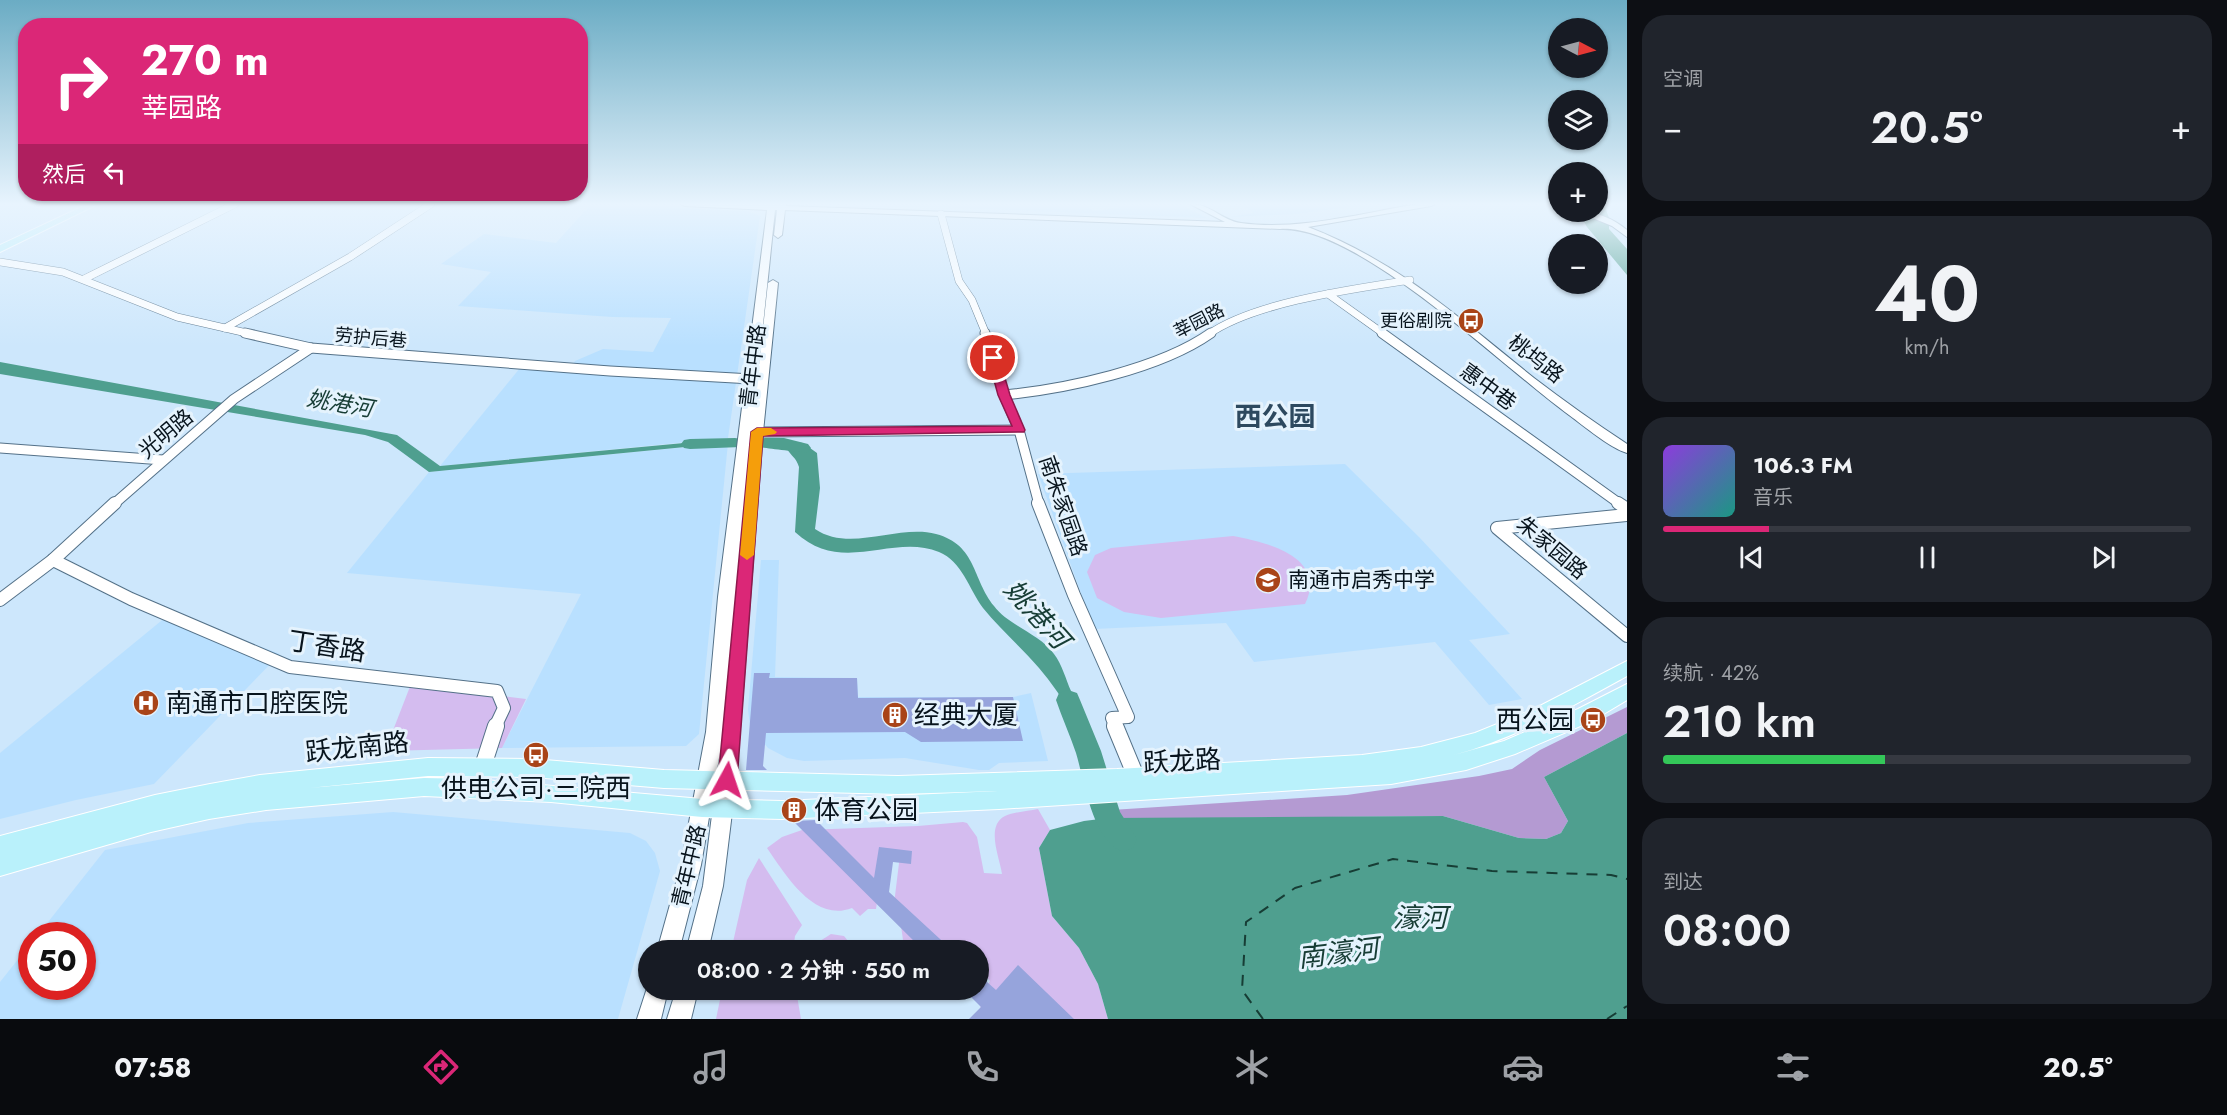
<!DOCTYPE html>
<html lang="zh">
<head>
<meta charset="utf-8">
<style>
  :root { --surface:#171b24; --page:#20242c; --text:#f1f3f6; --muted:#9ea1a6; --line:#363941; --accent:#db2777 }
  body { margin:0; font-family:Jost,"Noto Sans SC",sans-serif; background:var(--page); color:var(--text); height:100vh; display:flex; flex-direction:column; font-size:22px; white-space:nowrap }
  * { box-sizing:border-box; margin:0 }
  p { font-size:20px; color:var(--muted) }
  .icon { flex:none; width:33px; height:33px; fill:none; stroke:currentColor; stroke-width:2; stroke-linecap:round; stroke-linejoin:round }
  .map { position:relative; flex:1; overflow:hidden }
  .panel { display:flex; flex-direction:column; gap:15px; padding:15px; background:#0d0f14; width:600px }
  .panel>* { flex:none }
  .banner { position:absolute; left:18px; top:18px; width:570px; height:183px; border-radius:24px; box-shadow:0 2px 4px #0004; background:#db2777; color:#fff; overflow:hidden }
  .needle { width:39px; rotate:96deg }
  .buttons { position:absolute; left:1548px; top:18px; display:grid; gap:12px }
  .buttons a { display:grid; place-items:center; width:60px; height:60px; border-radius:50%; background:var(--surface); box-shadow:0 2px 4px #0004; font-size:30px }
  .speed { position:absolute; left:18px; top:922px; display:flex; gap:12px; font-size:30px; font-weight:700; text-align:center }
  .speed>* { display:grid; place-content:center; width:78px; height:78px; border-radius:50%; background:var(--surface); box-shadow:0 2px 4px #0004; line-height:1 }
  .speed .limit { border:9px solid #d22; background:#fff; color:#111 }
  .pin { position:absolute; display:grid; place-items:center; width:51px; height:51px; color:#fff; margin:-26px; border:3px solid #fff; border-radius:50%; box-shadow:0 2px 6px #0007 }
  .me { position:absolute; width:66px; margin:-33px; rotate:5deg; stroke-linejoin:round; filter:drop-shadow(0 0 4px #0008) }
  .turn { display:flex; align-items:center; gap:21px; height:126px; padding:0 24px; font-size:27px }
  .turn .icon { width:78px; height:78px; stroke-width:2.5 }
  .turn b { display:block; font-size:42px; line-height:51px }
  .then { display:flex; align-items:center; height:57px; padding:0 24px; background:#0003; gap:12px; font-size:22px }
  .big { font-size:45px; font-weight:600; line-height:1.1 }
  .panel .widget { flex:1; display:flex; flex-direction:column; justify-content:center; gap:9px; min-width:0; padding:0 21px; border-radius:24px; background:var(--page) }
  .panel .dial { align-items:center; gap:0 }
  .dial b { font-size:78px; line-height:1 }
  .song { display:flex; align-items:center; gap:18px }
  .cover { width:72px; height:72px; border-radius:9px; background:linear-gradient(135deg,hsl(270 70% 55%),hsl(170 70% 35%)) }
  .played { height:6px; border-radius:3px; background:linear-gradient(90deg,var(--accent) 20%,var(--line) 20%) }
  .keys { display:flex; justify-content:space-around; direction:ltr }
  .heat { display:flex; justify-content:space-between; align-items:center; font-size:33px; direction:ltr }
  .charge { height:9px; border-radius:4px; background:linear-gradient(90deg,#34c759 42%,var(--line) 0) }
  .trip { position:absolute; left:638px; top:940px; width:351px; height:60px; border-radius:30px; background:var(--surface); box-shadow:0 2px 4px #0004; font-weight:600; line-height:60px; text-align:center }
  .dock { display:flex; height:96px; justify-content:space-around; align-items:center; background:#090b0e; color:var(--muted) }
  .dock .icon { width:42px; height:42px }
  .dock .selected { color:var(--accent) }
  .dock b { font-size:27px; color:var(--text) }
  main { display:flex; flex:1; min-height:0 }
  .map>svg:first-child { display:block }
  .built { fill:#b9e0ff }
  .green { fill:#d4bcef }
  .forest { fill:#b49ad2 }
  .water { fill:#4f9f8f }
  .lines { fill:none; stroke-linecap:round; stroke-linejoin:round }
  .river { fill:#4f9f8f; fill-rule:evenodd }
  .ferry { stroke:#173d35; stroke-width:2; stroke-dasharray:11 9; stroke-linecap:butt }
  .building { fill:#96a4dc }
  .street-far3-casing { stroke:#547188; stroke-width:8 }
  .street-far2-casing { stroke:#547188; stroke-width:11 }
  .street-far1-casing { stroke:#547188; stroke-width:14 }
  .street-casing { stroke:#547188; stroke-width:18 }
  .secondary-casing { stroke:#547188; stroke-width:2 }
  .primary-casing { stroke:#fff; stroke-width:2 }
  .street-far3 { stroke:#fff; stroke-width:7 }
  .street-far2 { stroke:#fff; stroke-width:9 }
  .street-far1 { stroke:#fff; stroke-width:12 }
  .street { stroke:#fff; stroke-width:16 }
  .secondary { fill:#fff; fill-rule:evenodd }
  .primary { fill:#b9f1fb; fill-rule:evenodd }
  .route { fill:#db2777; stroke:#8e194d; stroke-width:1.5 }
  .slow { fill:#f59e0b }
  .labels { text-anchor:middle; dominant-baseline:central; stroke-width:6; stroke-linejoin:round; paint-order:stroke }
  .far-street-label { font-size:18px; fill:#08141d; stroke:#e5f3fd }
  .far-poi-label { font-size:18px; fill:#08141d; stroke:#e5f3fd; text-anchor:end }
  .street-label { font-size:21px; fill:#08141d; stroke:#e5f3fd }
  .poi-label { font-size:21px; fill:#08141d; stroke:#e5f3fd; text-anchor:start }
  .water-label { font-size:22px; font-style:italic; fill:#173d35; stroke:#e5f3fd }
  .near-street-label { font-size:26px; fill:#08141d; stroke:#e5f3fd }
  .near-poi-label { font-size:26px; fill:#08141d; stroke:#e5f3fd; text-anchor:start }
  .district-label { font-size:27px; font-weight:bold; fill:#2d495f; stroke:#e5f3fd }
  .near-water-label { font-size:27px; font-style:italic; fill:#173d35; stroke:#e5f3fd }
</style>
</head>
<body>
<main>
<div class="map">
<svg width="1627" height="1019" viewBox="0 0 1627 1019">
  <rect width="100%" height="100%" fill="#cde7fc"/>
  <!-- built -->
  <g class="built">
    <path d="M591 204 747 211 760 216 728 438 440 466 520 368 569 371 575 361 603 349 653 352 671 318 612 317 458 306 491 272 441 264 484 234 556 243Z"/>
    <path d="M867 204H1084L1094 211 1147 204H1179L1207 218Z"/>
    <path d="M1240 204H1371L1296 214 1230 217 1254 213Z"/>
    <path d="M728 443 699 734 686 746 502 748 581 594 347 573 429 472Z"/>
    <path d="M1345 464 1419 537 1510 634 1469 640 1522 699 1489 705 1435 642 1254 662 1226 623 1094 629 1038 474Z"/>
    <path d="M761 560H779L775 677 857 678 858 697H1013L1031 693 1048 761 999 763 989 770H979L905 758 804 761 787 758 768 748 750 726 748 709Z"/>
    <path d="M172 612 280 654 154 784 76 800 0 819V753Z"/>
    <path d="M393 812 630 833 646 841 655 853 660 871 618 1019H0V982L31 943 32 987H82V936H37L105 850 248 823Z"/>
  </g>
  <!-- green -->
  <g class="green">
    <path d="M1233 536C1266 542 1328 557 1305 604L1161 618 1124 612 1097 598 1087 572 1095 555 1111 548Z"/>
    <path d="M411 684 526 699 502 748 385 751Z"/>
    <path d="M1038 809 1050 830 1039 848 1052 916 1079 948 1098 984 1108 1019H980L981 996 990 981 978 967V951H939L919 943 903 940 901 926 893 912 900 855 884 853 876 909H868L860 916 852 908C814 923 785 874 767 848L782 837 802 830 918 826 963 822 967 823 977 837 984 873 1002 874C1000 858 985 826 1005 816 1014 812 1028 811 1038 809Z"/>
    <path d="M759 858 802 925 795 936 793 951H731L747 880Z"/>
    <path d="M831 934 844 936 856 951H815L820 941Z"/>
    <path d="M722 990H796L801 1019H716Z"/>
  </g>
  <!-- forest -->
  <path class="forest" d="M1627 707V733L1544 777 1568 821 1561 833 1546 839 1519 838 1443 816 1116 819 1111 810 1347 795 1479 776 1512 769 1540 750Z"/>
  <!-- water -->
  <g class="water">
    <path d="M1598 204H1604L1609 218V229L1627 249V275L1587 227 1580 214 1581 212H1598Z"/>
    <path d="M0 362 397 435 440 466 716 440V444L429 472 388 442 365 435 0 374Z"/>
    <path d="M778 440 803 443 817 453 820 488 815 529C850 553 898 524 936 534 977 545 972 579 994 606 1009 626 1040 634 1054 654 1062 664 1066 680 1071 691 1081 715 1092 738 1103 762 1082 731 1063 696 1039 668 1021 647 1000 629 983 608 969 589 962 561 939 552 892 533 842 576 795 532L799 467C796 457 791 456 787 449L779 445Z"/>
    <path d="M1627 733V1019H1108L1098 984 1079 948 1052 916 1039 848 1050 830 1084 821 1108 818 1443 816 1519 838 1546 839 1561 833 1568 821 1544 777Z"/>
  </g>
  <g class="lines">
    <!-- river -->
    <g class="river">
      <path d="M735 438 741 439 744 443 741 447 690 449 684 448 681 444 684 440 690 439Z"/>
      <path d="M765 438H784L808 444 811 448 808 452C804 453 765 448 759 447L756 443 759 439Z"/>
      <path d="M1068 690 1077 693 1080 700 1101 751 1120 812 1137 839 1133 848 1123 852C1092 840 1085 783 1076 753 1070 735 1062 718 1056 700L1059 693Z"/>
    </g>
    <!-- ferry -->
    <g class="ferry">
      <path d="M1263 1019 1242 990 1246 922 1295 888 1393 859 1492 871 1611 875 1627 879"/>
      <path d="M1607 1019 1627 1006"/>
    </g>
  </g>
  <!-- building -->
  <g class="building">
    <path d="M754 673H770L769 678H857L858 698 1013 697 1023 741 921 742 905 732 766 733 763 766 767 770H746Z"/>
    <path d="M816 820 874 878 879 847 912 851 911 864 893 862 889 892 953 951H924L793 821Z"/>
    <path d="M1018 965 1074 1019H969L981 1007 964 990H978V974L996 990Z"/>
  </g>
  <g class="lines">
    <!-- street-far3 casing -->
    <g class="street-far3-casing">
      <g id="street-far3">
        <path d="M941 214 959 281 972 300 986 334"/>
        <path d="M0 262 63 272 177 317 251 334"/>
        <path d="M84 279 235 204"/>
        <path d="M1328 294 1384 334"/>
        <path d="M225 328 350 257 431 204"/>
        <path d="M1209 334C1255 302 1353 289 1410 280"/>
      </g>
    </g>
    <!-- street-far2 casing -->
    <g class="street-far2-casing">
      <g id="street-far2">
        <path d="M245 333 311 348 610 371 752 379"/>
        <path d="M985 333 1004 395 1019 430 1039 504"/>
        <path d="M1382 333 1620 504"/>
        <path d="M1004 395C1066 389 1160 369 1211 333"/>
        <path d="M750 432 1019 430"/>
        <path d="M0 448 163 460"/>
        <path d="M114 504 234 399 311 348"/>
      </g>
    </g>
    <!-- street-far1 casing -->
    <g class="street-far1-casing">
      <g id="street-far1">
        <path d="M1038 503 1074 595 1128 717 1112 718 1116 727"/>
        <path d="M1618 503 1627 509"/>
        <path d="M1627 515 1497 528 1627 636"/>
        <path d="M53 560 131 599 290 667 497 691 504 708 495 727"/>
        <path d="M0 600 53 560 115 503"/>
      </g>
    </g>
    <!-- street casing -->
    <g class="street-casing">
      <g id="street">
        <path d="M1115 726 1137 779"/>
        <path d="M483 766 496 726"/>
      </g>
    </g>
    <!-- secondary casing -->
    <g class="secondary-casing">
      <g id="secondary">
        <path d="M681 204H786V206L1225 222 1190 204C1209 203 1223 221 1241 223 1299 231 1361 213 1418 204H1435L1431 206 1308 227C1399 262 1459 318 1534 378 1564 401 1595 423 1627 444V453C1610 448 1584 426 1569 415 1505 369 1357 224 1280 229L785 210 782 235 778 238 774 235 777 210H775L756 392 768 283 773 280 778 283 763 432 736 780 723 886 708 951H686L703 886 720 752 701 865 679 951H657L681 865 706 732 718 597 767 210 685 206Z"/>
        <path d="M1578 212C1594 210 1614 219 1627 230V237L1612 226Z"/>
        <path d="M648 985V990H668L661 1019H637Z"/>
        <path d="M676 990H698L691 1019H667Z"/>
      </g>
    </g>
    <!-- primary casing -->
    <g class="primary-casing">
      <g id="primary">
        <path d="M88 204H98L0 252V245Z"/>
        <path d="M1627 661V676C1571 707 1516 738 1454 755L1504 741 1578 709 1627 684V700L1592 721 1515 754 1466 770 1391 784 999 809 782 819 702 817 551 802 424 796 266 810 209 819 151 832 0 876V836L155 795 210 784 260 775 428 758 533 759 664 770 898 776 1117 769 1362 755 1421 747 1475 733 1534 709ZM428 776 533 777 664 788 898 794 998 791 782 801 702 799 474 779 424 778 309 788Z"/>
      </g>
    </g>
    <!-- street-far3 -->
    <use href="#street-far3" class="street-far3"/>
    <!-- street-far2 -->
    <use href="#street-far2" class="street-far2"/>
    <!-- street-far1 -->
    <use href="#street-far1" class="street-far1"/>
    <!-- street -->
    <use href="#street" class="street"/>
    <!-- secondary -->
    <use href="#secondary" class="secondary"/>
    <!-- primary -->
    <use href="#primary" class="primary"/>
  </g>
  <!-- sky -->
  <linearGradient id="sky" x2="0" y2="1"><stop stop-color="#6bacc4"/><stop offset="0.59" stop-color="#e8f4fe"/><stop offset="1" stop-color="#e8f4fe" stop-opacity="0"/></linearGradient>
  <rect width="1627" height="346" fill="url(#sky)"/>
  <!-- route -->
  <path class="route" d="M993 355 999 358 1010 395 1025 430 1024 432 763 436 737 780 734 786 727 788 721 786 718 780 751 432 757 428 1012 426 998 395 988 358Z"/>
  <!-- slow -->
  <path class="slow" d="M757 428H771L777 432 775 434 763 436 754 555 747 560 740 555 751 432Z"/>
  <!-- icons -->
  <defs>
    <g id="bus-disc" transform="scale(1.35)"><circle r="9.5" fill="#a94418" stroke="#e5f3fd"/><path d="M-5-6H5V4H4V6H2V4H-2V6H-4V4H-5ZM-3.5-4V0h7V-4ZM-3.5 1.2v1.5H-2V1.2ZM2 1.2v1.5H3.5V1.2Z" fill="#fff"/></g>
    <g id="school-disc" transform="scale(1.35)"><circle r="9.5" fill="#a94418" stroke="#e5f3fd"/><path d="M0-5L7-2L0 1L-7-2ZM-4 1L0 2.5L4 1V4Q0 6-4 4Z" fill="#fff"/></g>
    <g id="hospital-disc" transform="scale(1.35)"><circle r="9.5" fill="#a94418" stroke="#e5f3fd"/><path d="M-5-5h3v3.5h4V-5h3V5h-3V1.5h-4V5h-3Z" fill="#fff"/></g>
    <g id="building-disc" transform="scale(1.35)"><circle r="9.5" fill="#a94418" stroke="#e5f3fd"/><path d="M-4-6H4V6H1V3H-1V6H-4ZM-2.5-4.3h1.7v1.8h-1.7ZM.8-4.3h1.7v1.8H.8ZM-2.5-1h1.7V.8h-1.7ZM.8-1h1.7V.8H.8Z" fill="#fff"/></g>
  </defs>
  <g fill-rule="evenodd">
    <use href="#bus-disc" x="1471" y="321"/>
    <use href="#school-disc" x="1268" y="580"/>
    <use href="#hospital-disc" x="146" y="703"/>
    <use href="#building-disc" x="895" y="715"/>
    <use href="#bus-disc" x="1593" y="720"/>
    <use href="#bus-disc" x="536" y="755"/>
    <use href="#building-disc" x="794" y="810"/>
  </g>
  <g class="labels">
    <!-- far-street labels -->
    <g class="far-street-label">
      <text transform="translate(1199 321) rotate(-27)">莘园路</text>
      <text transform="translate(371 338) rotate(5)">劳护后巷</text>
    </g>
    <!-- far-poi labels -->
    <g class="far-poi-label">
      <text x="1452" y="321">更俗剧院</text>
    </g>
    <!-- street labels -->
    <g class="street-label">
      <text transform="translate(1536 359) rotate(38)">桃坞路</text>
      <text transform="translate(753 366) rotate(-83)">青年中路</text>
      <text transform="translate(1488 387) rotate(36)">惠中巷</text>
      <text transform="translate(166 434) rotate(-40)">光明路</text>
      <text transform="translate(1063 506) rotate(71)">南朱家园路</text>
      <text transform="translate(1552 548) rotate(40)">朱家园路</text>
      <text transform="translate(689 866) rotate(-77)">青年中路</text>
    </g>
    <!-- poi labels -->
    <g class="poi-label">
      <text x="1288" y="580">南通市启秀中学</text>
    </g>
    <!-- water labels -->
    <g class="water-label">
      <text transform="translate(340 403) rotate(10)">姚港河</text>
    </g>
    <!-- near-street labels -->
    <g class="near-street-label">
      <text transform="translate(327 646) rotate(9)">丁香路</text>
      <text transform="translate(357 747) rotate(-6)">跃龙南路</text>
      <text transform="translate(1182 761) rotate(-3)">跃龙路</text>
    </g>
    <!-- near-poi labels -->
    <g class="near-poi-label">
      <text x="166" y="703">南通市口腔医院</text>
      <text x="914" y="715">经典大厦</text>
      <text x="1574" y="720" text-anchor="end">西公园</text>
      <text x="536" y="788" text-anchor="middle">供电公司·三院西</text>
      <text x="814" y="810">体育公园</text>
    </g>
    <!-- district labels -->
    <g class="district-label">
      <text x="1275" y="416">西公园</text>
    </g>
    <!-- near-water labels -->
    <g class="near-water-label">
      <text transform="translate(1037 614) rotate(48)">姚港河</text>
      <text x="1420" y="917">濠河</text>
      <text transform="translate(1338 953) rotate(-7)">南濠河</text>
    </g>
  </g>
</svg>
<div class="buttons">
<a><svg class="needle" viewBox="-14 -14 28 28"><path d="M0-13l5 13h-10z" fill="#e53935"/><path d="M0 13l5-13h-10z" fill="#9ea1a6"/></svg></a>
<a><svg class="icon" aria-label="layers" viewBox="0 0 24 24"><path d="M12 4l9 5-9 5-9-5zM3 14l9 5 9-5"/></svg></a>
<a>+</a>
<a>−</a>
</div>
<div class="speed"><div class="limit">50</div></div>
<div class="pin" style="left:993px;top:358px;background:#d93025"><svg class="icon" aria-label="arrive" viewBox="0 0 24 24"><path d="M6 21V4h12l-3 4 3 4H6"/></svg></div>
<svg class="me" style="left:727px;top:780px" viewBox="-20 -20 40 40"><path d="M0-17L14 15 0 8-14 15z" fill="#db2777" stroke="#fff" stroke-width="4"/></svg>
<div class="trip">08:00 · 2 分钟 · 550 m</div>
<div class="banner">
<div class="turn"><svg class="icon" aria-label="right" viewBox="0 0 24 24"><path d="M7 20v-9h11M14 6l5 5-5 5"/></svg><div><b>270 m</b>莘园路</div></div>
<div class="then">然后<svg class="icon" aria-label="left" viewBox="0 0 24 24"><path d="M17 20v-9H6M10 6l-5 5 5 5"/></svg></div>
</div>
</div>
<section class="panel">
<div class="widget"><p>空调</p>
<div class="heat"><a>−</a><b class="big">20.5°</b><a>+</a></div>
</div>
<div class="widget dial"><b>40</b><p>km/h</p></div>
<div class="widget">
<div class="song"><i class="cover"></i><div><b>106.3 FM</b><p>音乐</p></div></div>
<div class="played"></div>
<div class="keys"><svg class="icon" aria-label="previous" viewBox="0 0 24 24"><path d="M18 5L8 12l10 7zM5 5v14"/></svg><svg class="icon" aria-label="pause" viewBox="0 0 24 24"><path d="M8 5v14M16 5v14"/></svg><svg class="icon" aria-label="next" viewBox="0 0 24 24"><path d="M6 5l10 7-10 7zM19 5v14"/></svg></div>
</div>
<div class="widget"><p>续航 · 42%</p><b class="big">210 km</b><div class="charge"></div></div>
<div class="widget"><p>到达</p><b class="big">08:00</b></div>
</section>
</main>
<nav class="dock">
<b>07:58</b>
<svg class="icon selected" aria-label="directions" viewBox="0 0 24 24"><path d="M12 3l9 9-9 9-9-9zM9 14v-3h6M13 9l2 2-2 2"/></svg>
<svg class="icon" aria-label="music" viewBox="0 0 24 24"><path d="M9 18V5l10-2v13"/><circle cx="6" cy="18" r="3"/><circle cx="16" cy="16" r="3"/></svg>
<svg class="icon" aria-label="phone" viewBox="0 0 24 24"><path d="M5 4h4l2 5-3 2q2 4 5 5l2-3 5 2v4C11 20 4 13 5 4z"/></svg>
<svg class="icon" aria-label="climate" viewBox="0 0 24 24"><path d="M12 3v18M4 7l16 10M4 17L20 7"/></svg>
<svg class="icon" aria-label="car" viewBox="0 0 24 24"><path d="M5 17H2v-5l4-1 3-4h7l3 4 3 1v5h-3M9 17h6M6 11h13"/><circle cx="7" cy="17" r="2"/><circle cx="17" cy="17" r="2"/></svg>
<svg class="icon" aria-label="filters" viewBox="0 0 24 24"><path d="M4 7h16M4 17h16"/><circle cx="9" cy="7" r="2"/><circle cx="15" cy="17" r="2"/></svg>
<b>20.5°</b>
</nav>
</body>
</html>
